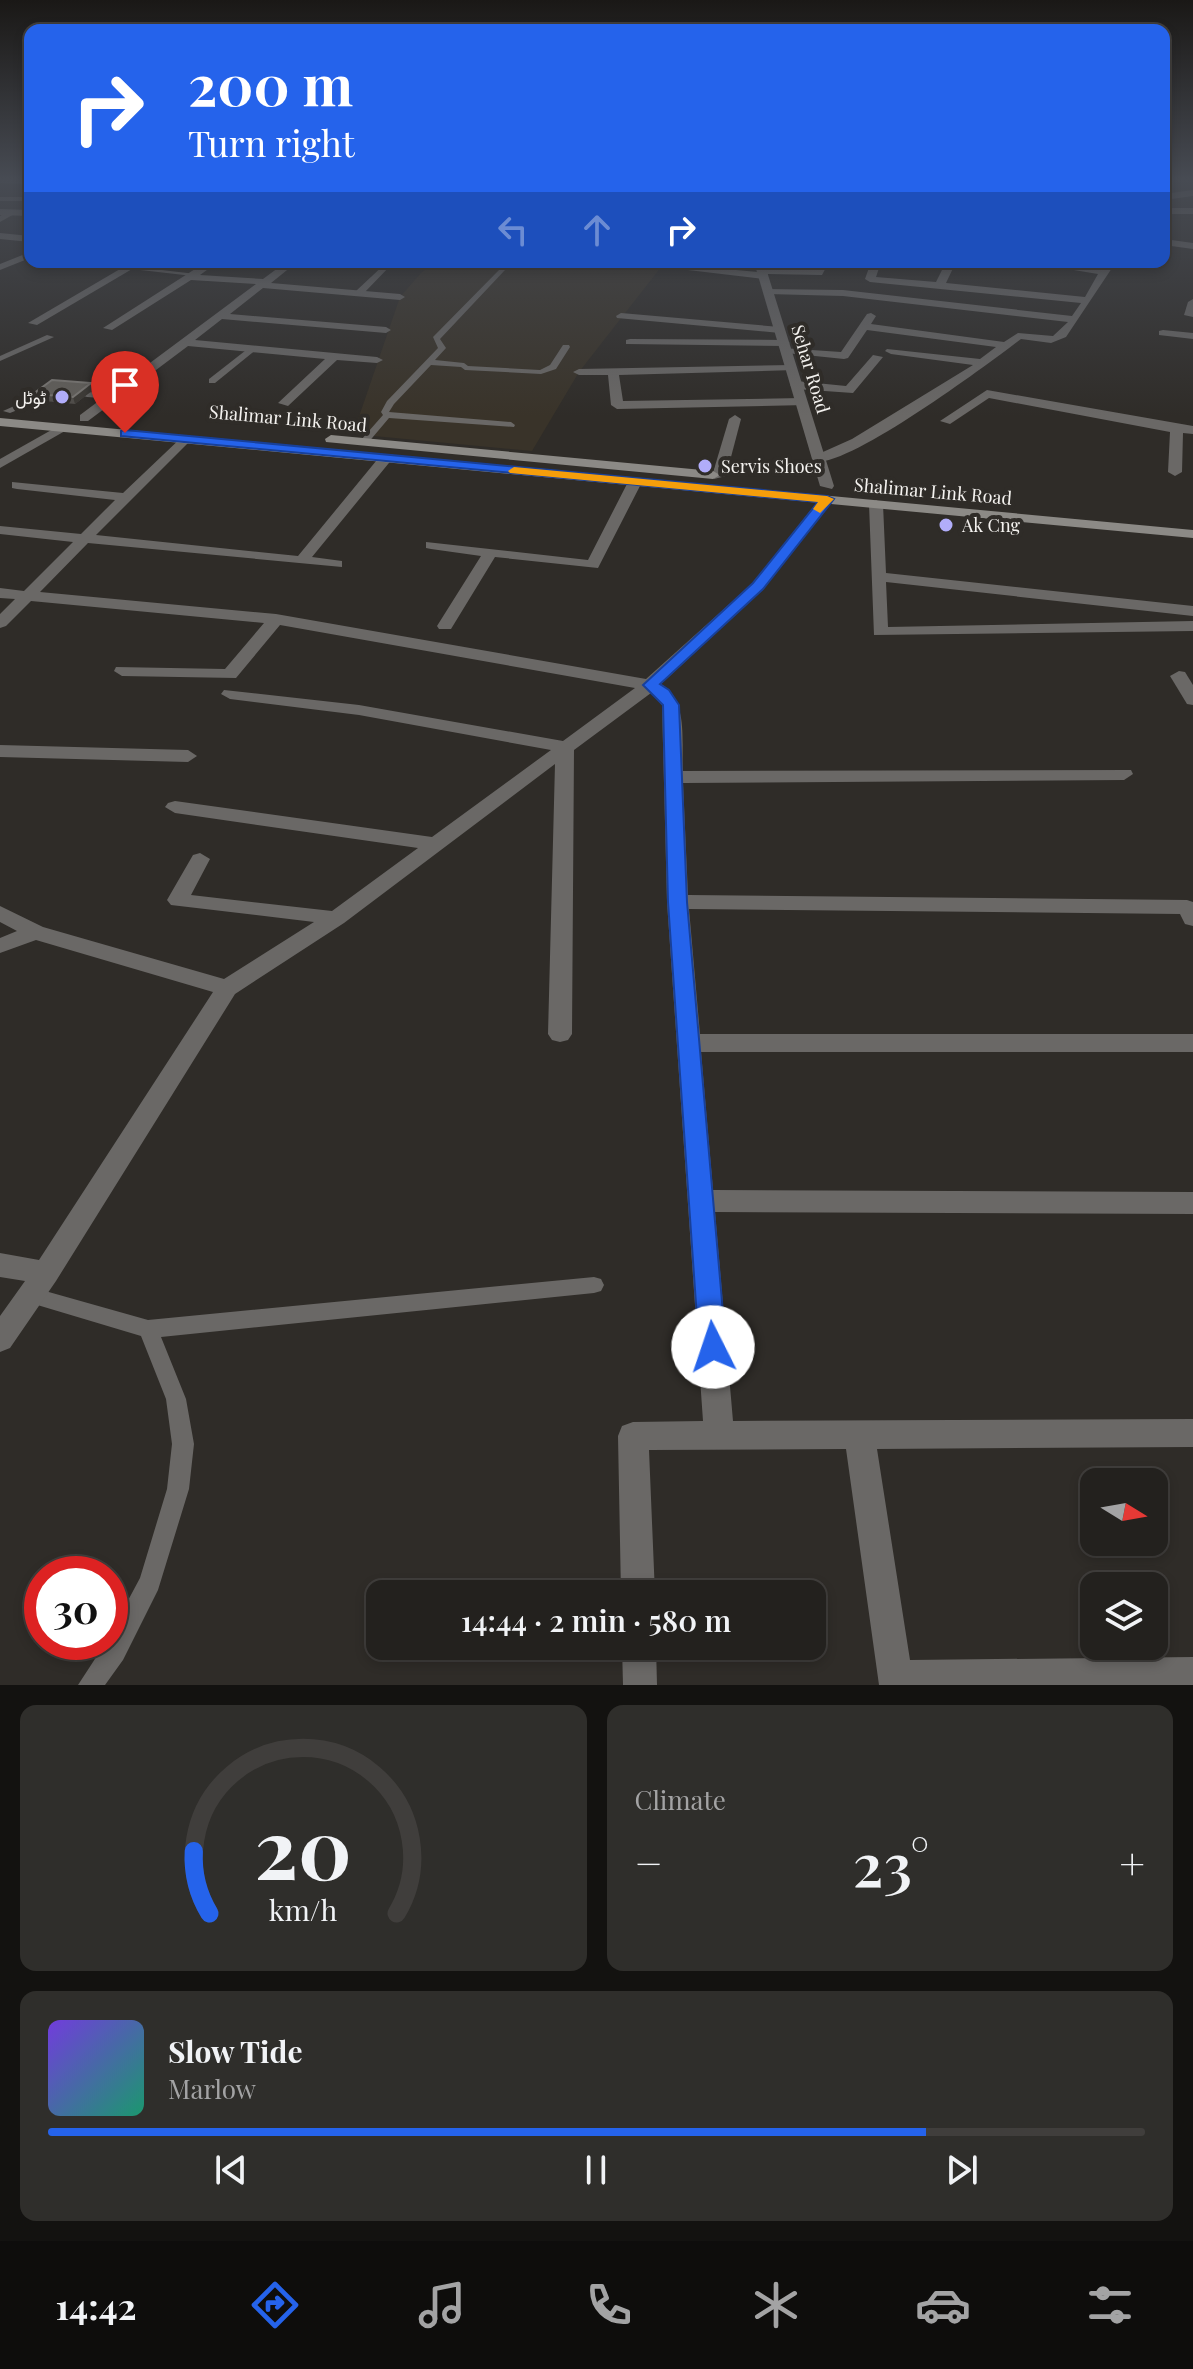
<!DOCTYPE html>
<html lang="en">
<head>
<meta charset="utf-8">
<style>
  :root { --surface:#23211e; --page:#2f2e2b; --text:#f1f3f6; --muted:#a3a3a4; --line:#403e3c; --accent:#2563eb }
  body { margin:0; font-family:"Playfair Display",Vazirmatn,serif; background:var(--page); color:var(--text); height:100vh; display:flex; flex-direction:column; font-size:30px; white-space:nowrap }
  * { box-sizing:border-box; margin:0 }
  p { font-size:26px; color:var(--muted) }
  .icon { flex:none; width:44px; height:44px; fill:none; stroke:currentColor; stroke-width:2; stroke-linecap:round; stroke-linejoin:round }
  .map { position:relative; height:1685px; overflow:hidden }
  .sheet { display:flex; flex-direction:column; gap:20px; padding:20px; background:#131210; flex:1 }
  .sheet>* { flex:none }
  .top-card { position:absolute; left:24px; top:24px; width:1146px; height:244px; border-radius:16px; box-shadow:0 4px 12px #0003,0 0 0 2px var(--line); background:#2563eb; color:#fff; overflow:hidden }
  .needle { width:52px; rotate:101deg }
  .buttons { position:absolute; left:1080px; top:1468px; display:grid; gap:16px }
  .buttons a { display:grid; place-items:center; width:88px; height:88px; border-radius:16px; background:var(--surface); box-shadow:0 4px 12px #0003,0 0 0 2px var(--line); font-size:40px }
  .speed { position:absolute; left:24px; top:1556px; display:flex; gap:16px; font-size:40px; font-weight:700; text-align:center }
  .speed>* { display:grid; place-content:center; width:104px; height:104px; border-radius:50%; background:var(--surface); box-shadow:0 4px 12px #0003,0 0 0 2px var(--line); line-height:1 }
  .speed .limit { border:12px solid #d22; background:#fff; color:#111 }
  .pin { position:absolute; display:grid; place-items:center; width:68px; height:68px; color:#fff; margin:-82px -34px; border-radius:50% 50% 50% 0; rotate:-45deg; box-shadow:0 0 8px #0007 }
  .pin .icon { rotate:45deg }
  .me { position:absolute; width:88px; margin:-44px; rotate:356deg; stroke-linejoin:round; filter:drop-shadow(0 0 6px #0008) }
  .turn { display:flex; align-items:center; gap:28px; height:168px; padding:0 32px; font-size:36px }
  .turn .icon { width:104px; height:104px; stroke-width:2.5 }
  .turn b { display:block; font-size:56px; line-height:68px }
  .lanes { display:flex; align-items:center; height:76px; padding:0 32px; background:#0003; justify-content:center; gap:40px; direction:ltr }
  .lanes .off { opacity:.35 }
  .big { font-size:60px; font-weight:600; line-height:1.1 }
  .sheet .widget { flex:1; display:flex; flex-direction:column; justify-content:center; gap:12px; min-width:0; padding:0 28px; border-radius:16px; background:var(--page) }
  .sheet .dial { align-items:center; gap:0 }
  .dial svg { height:208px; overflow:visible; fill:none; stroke:var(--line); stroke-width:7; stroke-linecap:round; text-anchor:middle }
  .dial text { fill:var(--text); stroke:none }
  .song { display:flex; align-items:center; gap:24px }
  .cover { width:96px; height:96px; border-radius:12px; background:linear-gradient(135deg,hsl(260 70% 55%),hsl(160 70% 35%)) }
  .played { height:8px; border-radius:4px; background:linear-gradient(90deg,var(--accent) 80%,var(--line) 80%) }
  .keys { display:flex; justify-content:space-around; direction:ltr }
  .heat { display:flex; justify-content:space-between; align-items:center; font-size:44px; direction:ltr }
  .sheet .tiles { flex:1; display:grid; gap:20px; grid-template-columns:1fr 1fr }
  .widget:last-child { grid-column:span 2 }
  .trip { position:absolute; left:366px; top:1580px; width:460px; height:80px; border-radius:16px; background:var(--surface); box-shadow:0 4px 12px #0003,0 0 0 2px var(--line); font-weight:600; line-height:80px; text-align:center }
  .menu { display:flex; height:128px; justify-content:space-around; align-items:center; background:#0e0d0c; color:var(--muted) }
  .menu .icon { width:56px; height:56px }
  .menu .current { color:var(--accent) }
  .menu b { font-size:36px; color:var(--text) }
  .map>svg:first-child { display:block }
  .built { fill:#393329 }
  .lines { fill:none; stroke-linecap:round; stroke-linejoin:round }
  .service { fill:#6a6866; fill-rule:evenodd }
  .minor { fill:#6a6866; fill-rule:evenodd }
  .tertiary { fill:#6a6866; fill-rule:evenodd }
  .secondary { fill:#8c8a86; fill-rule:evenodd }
  .wall { fill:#504d49 }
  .shaded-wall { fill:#3c3934 }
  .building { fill:#625f5a; stroke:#797672; stroke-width:2 }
  .route { fill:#2563eb; stroke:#184099; stroke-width:2 }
  .slow { fill:#f59e0b }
  .poi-dot { fill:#b1adfa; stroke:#2f2c28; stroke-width:3 }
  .labels { text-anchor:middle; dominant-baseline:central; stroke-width:8; stroke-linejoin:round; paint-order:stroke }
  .far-street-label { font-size:18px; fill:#f4f2ef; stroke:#2f2c28 }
  .far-poi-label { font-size:18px; fill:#f4f2ef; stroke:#2f2c28; text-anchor:start }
</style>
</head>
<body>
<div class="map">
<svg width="1193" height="1685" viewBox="0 0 1193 1685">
  <rect width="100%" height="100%" fill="#2f2c28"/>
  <!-- built -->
  <path class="built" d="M437 262H665L579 372 532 451 353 434 400 297 422 272Z"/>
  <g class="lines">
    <!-- service -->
    <g class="service">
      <rect x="0" y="197" width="30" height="4"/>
      <path d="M70 262H93L196 274 193 276Z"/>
      <path d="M387 262H394L362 295H356V291Z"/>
      <path d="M500 269 505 270 440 339 446 348 435 360 464 363 468 366 540 370 550 365 563 345H569L570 347 556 369 541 374 465 370 461 367 431 365 394 404 389 412 511 422 515 425 514 427 389 418 367 444H361V440L383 415 381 412 387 401 438 348 433 337Z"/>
      <path d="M47 335 54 337 0 361V356Z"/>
      <path d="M250 347 257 349 215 383H209V379Z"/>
      <path d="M84 392 114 393 118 396 114 399 87 397 84 396Z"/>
      <path d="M37 396 41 399 40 401 10 413 3 411Z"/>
      <path d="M594 1277 601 1279 604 1285 601 1291 594 1293 161 1337 186 1399 194 1444 189 1489 158 1590 123 1660 105 1685H78L106 1642H110V1634L140 1578 167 1489 172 1444 166 1399 141 1336 24 1301 21 1295 24 1289 31 1287 148 1320Z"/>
    </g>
    <!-- minor -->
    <g class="minor">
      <path d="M0 180H30V184L0 183Z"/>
      <path d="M1193 190V196L1164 200V194Z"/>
      <path d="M9 211 16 213 0 222V216Z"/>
      <path d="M0 233 30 236V242L0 239Z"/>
      <path d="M1164 239 1193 243V249L1164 245Z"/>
      <path d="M30 252V258L0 270V264Z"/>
      <path d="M132 262H144L37 325 28 323Z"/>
      <path d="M206 262H218L200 275 263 279 286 262H297L271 283 400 294 405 297 400 300 263 288 230 314 386 327 391 330 386 333 222 319 195 340 377 357 383 360 377 363 337 360 288 406 278 403 325 359 188 346 88 421H80V415L256 284 191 280 112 330 103 328Z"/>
      <path d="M383 262H424L426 264 421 267Z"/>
      <path d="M819 262H829L822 275 768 274 764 279 654 266 659 263 758 272 762 268 815 270Z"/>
      <path d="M871 262H881L876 277 936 282 946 262H956L946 283 1085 297 1098 274 1025 262 1101 269 1106 262H1116L1066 337 1051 343 1021 339C988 364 850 467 814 462V456L852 439 973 365 891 354 885 351 887 349 980 359 996 347 867 330 848 358 844 359 786 353 782 352V348L841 352 867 314 871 313 876 316 871 324 1004 342 1018 333 1053 336 1068 322 843 296 768 294 763 291 764 289 843 290 1072 316 1081 303 870 282 865 279Z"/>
      <path d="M1193 299V317L1184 315 1188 302Z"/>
      <path d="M621 313 780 327 785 330 780 333 617 318 616 316Z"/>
      <path d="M1163 330 1193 333V339L1159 335V331Z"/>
      <path d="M630 339 784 340 790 343 784 346 626 344V340Z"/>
      <path d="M873 355 883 357 853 393 796 389 790 385 796 381 846 386Z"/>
      <path d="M791 365 797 368 795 370 619 375 623 401 802 398 806 399V405L617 409 611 405 608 375H579L573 372 579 369Z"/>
      <path d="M987 390 1193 426V434L1183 433 1182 472 1175 476 1168 472 1170 432 989 398 950 424 940 421Z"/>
      <path d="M735 415 741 419 726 476 714 479 712 476 729 419Z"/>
      <path d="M62 424 72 427 0 468V459Z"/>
      <path d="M184 435 190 439 189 442 96 535 298 556 381 455 393 458 312 557 342 561V567L88 543 40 592 276 614 646 679 753 583 822 496 827 495 834 499 763 589 661 684C689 701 681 742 683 771L1131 770 1133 774 1124 780 683 783 688 895 1187 900 1193 902V926L1185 924 1180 914 689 909 700 1034H1193V1052H701L713 1190 1193 1192V1214L715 1212 733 1421 1193 1419V1447L877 1449 910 1660 1193 1657V1685H879L846 1449 649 1450 655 1594H621L618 1436 622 1426 633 1422 703 1421 667 902 662 705 651 693 574 750 572 1034 568 1040 560 1042 552 1040 548 1034 555 764 344 923 235 994 56 1281 10 1348 0 1352V1316L25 1281 0 1277V1253L39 1260 213 992 36 940 0 953V938L17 931 0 922V906L43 927 224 979 314 922 171 905 167 900 193 855 200 853 210 859 191 895 332 911 418 848 175 813 165 807 168 803 175 801 432 837 551 750 359 715 230 699 221 694 224 690 359 705 563 741 635 688 280 625 236 678 122 676 114 671 116 667 225 669 264 623 31 601 6 626 0 628V614L15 599 0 598V588L24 591 73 542 0 534V526L81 534 115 500 17 489 12 488V482L123 493Z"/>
      <path d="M635 478 642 482 598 568 495 557 451 629H439L437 626 481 556 431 549 426 548V542L588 560 628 482Z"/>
      <path d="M876 500 883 504 886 573 1193 606V616L886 582 888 627 1193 621V631L874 635 869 504Z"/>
      <path d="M1179 671 1185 672 1193 685V705L1187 704 1170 676Z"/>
      <path d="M0 745 188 750 197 756 188 762 0 757Z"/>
      <path d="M622 1646H656L657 1685H623Z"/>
    </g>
    <!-- tertiary -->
    <g class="tertiary">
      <rect x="1164" y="208" width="29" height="6"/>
      <path d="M0 209 30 210V216L0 215Z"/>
      <path d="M754 262H764L834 486 832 489 820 486Z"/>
    </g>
    <!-- secondary -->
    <g class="secondary">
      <path d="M0 418 1193 530V538L0 426Z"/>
      <path d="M331 435 713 471 720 475 713 479 326 442 325 439Z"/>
    </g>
  </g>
  <!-- wall -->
  <path class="wall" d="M93 390 75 404 34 400 33 394Z"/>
  <!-- shaded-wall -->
  <path class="shaded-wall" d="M91 383 93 390 75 404 73 397Z"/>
  <!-- building -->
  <path class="building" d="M52 380 91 383 73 397 33 394Z"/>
  <!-- sky -->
  <linearGradient id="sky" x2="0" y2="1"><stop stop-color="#1a1816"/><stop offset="0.43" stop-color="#474b53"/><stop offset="1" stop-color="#474b53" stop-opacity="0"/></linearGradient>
  <rect width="1193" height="416" fill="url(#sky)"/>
  <!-- route -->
  <path class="route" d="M125 430 827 496 834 499 763 589 660 684 669 690 679 705 687 902 726 1347 722 1355 713 1359 703 1355 699 1347 668 902 663 705 643 685 753 583 818 502 121 436V431Z"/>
  <!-- slow -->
  <path class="slow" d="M514 467 827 496 834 499 820 513 813 509 818 502 510 473 508 471Z"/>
  <!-- markers -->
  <g class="poi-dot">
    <circle cx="62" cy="397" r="8"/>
    <circle cx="705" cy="466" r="8"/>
    <circle cx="946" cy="525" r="8"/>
  </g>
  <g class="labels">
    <!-- far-street labels -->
    <g class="far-street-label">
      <text transform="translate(811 369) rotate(73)">Sehar Road</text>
      <text transform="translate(288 418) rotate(5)">Shalimar Link Road</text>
      <text transform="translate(933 491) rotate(5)">Shalimar Link Road</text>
    </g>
    <!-- far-poi labels -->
    <g class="far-poi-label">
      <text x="46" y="397" text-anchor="end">ٹوٹل</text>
      <text x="721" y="466">Servis Shoes</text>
      <text x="962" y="525">Ak Cng</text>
    </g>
  </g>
</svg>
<div class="buttons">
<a><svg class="needle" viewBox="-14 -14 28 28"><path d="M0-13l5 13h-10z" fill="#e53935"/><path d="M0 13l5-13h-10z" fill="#a3a3a4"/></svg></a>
<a><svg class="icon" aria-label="layers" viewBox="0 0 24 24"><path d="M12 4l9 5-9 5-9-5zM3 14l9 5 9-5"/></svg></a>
</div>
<div class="speed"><div class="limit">30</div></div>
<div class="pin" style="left:125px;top:433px;background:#d93025"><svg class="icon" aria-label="arrive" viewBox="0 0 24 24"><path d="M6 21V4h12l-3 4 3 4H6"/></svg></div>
<svg class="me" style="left:713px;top:1347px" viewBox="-20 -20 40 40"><circle r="19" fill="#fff"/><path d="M0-13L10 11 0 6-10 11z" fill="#2563eb"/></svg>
<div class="trip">14:44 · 2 min · 580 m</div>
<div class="top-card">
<div class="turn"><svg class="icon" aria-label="right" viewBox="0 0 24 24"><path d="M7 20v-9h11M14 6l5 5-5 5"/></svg><div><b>200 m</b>Turn right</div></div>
<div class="lanes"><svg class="icon off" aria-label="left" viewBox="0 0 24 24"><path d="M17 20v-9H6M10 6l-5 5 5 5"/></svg><svg class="icon off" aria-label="ahead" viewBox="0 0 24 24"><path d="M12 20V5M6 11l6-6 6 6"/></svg><svg class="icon" aria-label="right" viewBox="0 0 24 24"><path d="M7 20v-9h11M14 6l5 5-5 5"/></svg></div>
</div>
</div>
<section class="sheet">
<div class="tiles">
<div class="widget dial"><svg viewBox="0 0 100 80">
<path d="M14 69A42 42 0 1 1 86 69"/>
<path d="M14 69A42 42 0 0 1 8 45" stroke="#2563eb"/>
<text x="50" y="56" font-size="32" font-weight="700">20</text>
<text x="50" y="72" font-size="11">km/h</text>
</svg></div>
<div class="widget"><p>Climate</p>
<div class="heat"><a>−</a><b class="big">23°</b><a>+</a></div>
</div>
<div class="widget">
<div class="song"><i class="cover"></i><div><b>Slow Tide</b><p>Marlow</p></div></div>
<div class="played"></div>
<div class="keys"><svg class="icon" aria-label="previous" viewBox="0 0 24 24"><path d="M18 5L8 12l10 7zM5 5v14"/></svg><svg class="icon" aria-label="pause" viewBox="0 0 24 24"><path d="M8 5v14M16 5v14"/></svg><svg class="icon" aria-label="next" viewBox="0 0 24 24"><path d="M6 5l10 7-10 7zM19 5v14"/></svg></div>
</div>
</div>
</section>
<nav class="menu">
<b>14:42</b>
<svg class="icon current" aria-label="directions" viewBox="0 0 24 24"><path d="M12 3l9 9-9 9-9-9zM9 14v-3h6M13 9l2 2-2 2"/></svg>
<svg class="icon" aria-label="music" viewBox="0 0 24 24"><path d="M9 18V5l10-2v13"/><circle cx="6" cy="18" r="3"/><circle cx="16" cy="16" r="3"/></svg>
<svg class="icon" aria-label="phone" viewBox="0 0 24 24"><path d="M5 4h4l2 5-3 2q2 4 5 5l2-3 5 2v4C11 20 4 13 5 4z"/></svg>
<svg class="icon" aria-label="climate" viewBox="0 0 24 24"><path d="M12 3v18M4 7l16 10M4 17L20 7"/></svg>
<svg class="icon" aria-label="car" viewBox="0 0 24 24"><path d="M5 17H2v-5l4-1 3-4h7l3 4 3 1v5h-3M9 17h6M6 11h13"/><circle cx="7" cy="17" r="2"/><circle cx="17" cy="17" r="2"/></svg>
<svg class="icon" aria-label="filters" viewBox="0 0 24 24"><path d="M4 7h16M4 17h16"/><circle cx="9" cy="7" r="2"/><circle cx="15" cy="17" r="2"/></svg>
</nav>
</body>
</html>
